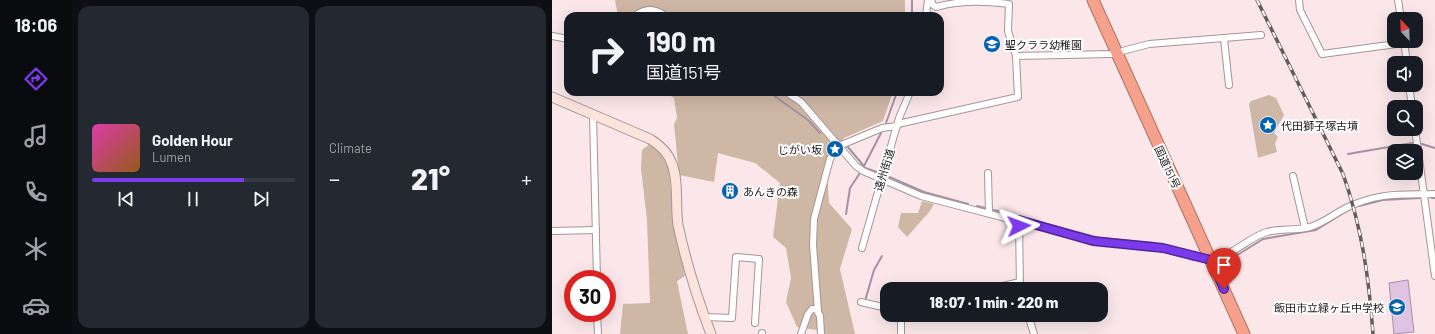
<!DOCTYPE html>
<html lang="en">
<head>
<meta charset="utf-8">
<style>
  :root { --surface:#171b24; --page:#242831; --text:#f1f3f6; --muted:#9ea1a6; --line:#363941; --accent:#7c3aed }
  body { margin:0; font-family:Barlow,"Noto Sans JP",sans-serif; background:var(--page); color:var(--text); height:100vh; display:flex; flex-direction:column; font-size:15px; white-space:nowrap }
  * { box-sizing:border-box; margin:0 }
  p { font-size:13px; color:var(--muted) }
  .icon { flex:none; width:22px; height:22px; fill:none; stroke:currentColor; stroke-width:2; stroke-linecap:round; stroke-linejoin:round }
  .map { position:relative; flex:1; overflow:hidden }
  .panel { display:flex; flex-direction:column; gap:6px; padding:6px; background:#0d0f14; width:480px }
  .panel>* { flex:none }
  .guide { position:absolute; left:12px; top:12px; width:380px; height:84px; border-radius:12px; box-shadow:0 4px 16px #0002; background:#171b24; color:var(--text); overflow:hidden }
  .needle { width:26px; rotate:337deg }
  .fabs { position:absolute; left:835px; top:12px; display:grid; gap:8px }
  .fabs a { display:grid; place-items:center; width:36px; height:36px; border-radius:8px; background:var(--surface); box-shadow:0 4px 16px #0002; font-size:20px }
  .speed { position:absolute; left:12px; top:270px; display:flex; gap:8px; font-size:20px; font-weight:700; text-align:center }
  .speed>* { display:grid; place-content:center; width:52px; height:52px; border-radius:50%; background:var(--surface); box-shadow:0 4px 16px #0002; line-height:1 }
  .speed .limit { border:6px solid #d22; background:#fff; color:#111 }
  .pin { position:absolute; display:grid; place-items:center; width:34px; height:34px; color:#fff; margin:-41px -17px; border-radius:50% 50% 50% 0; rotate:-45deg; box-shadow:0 0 4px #0007 }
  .pin .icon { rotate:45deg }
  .me { position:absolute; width:44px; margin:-22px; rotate:87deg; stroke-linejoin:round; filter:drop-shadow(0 0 3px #0008) }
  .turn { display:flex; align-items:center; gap:14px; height:84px; padding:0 16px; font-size:18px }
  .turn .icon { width:52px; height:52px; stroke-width:2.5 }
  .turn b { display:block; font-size:28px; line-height:34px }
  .big { font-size:30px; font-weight:800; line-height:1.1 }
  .panel .widget { flex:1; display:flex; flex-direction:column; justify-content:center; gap:6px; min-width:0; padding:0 14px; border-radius:12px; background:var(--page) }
  .song { display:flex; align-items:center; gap:12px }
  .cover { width:48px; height:48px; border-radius:6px; background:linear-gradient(135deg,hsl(320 70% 55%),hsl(30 70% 35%)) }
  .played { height:4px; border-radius:2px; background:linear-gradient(90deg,var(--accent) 75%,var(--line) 75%) }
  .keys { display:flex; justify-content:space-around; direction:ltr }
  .heat { display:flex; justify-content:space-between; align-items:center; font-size:22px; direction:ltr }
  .panel .tiles { flex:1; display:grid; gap:6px; grid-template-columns:repeat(2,1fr) }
  .trip { position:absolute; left:328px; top:282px; width:228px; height:40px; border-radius:12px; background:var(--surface); box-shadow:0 4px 16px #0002; font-weight:800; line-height:40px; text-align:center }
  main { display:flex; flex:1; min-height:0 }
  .tab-bar { display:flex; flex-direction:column; width:72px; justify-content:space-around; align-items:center; background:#090b0e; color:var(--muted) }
  .tab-bar .icon { width:28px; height:28px }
  .tab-bar .active { color:var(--accent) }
  .tab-bar b { font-size:18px; color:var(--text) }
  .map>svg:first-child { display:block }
  .green { fill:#cfb7a6 }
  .water { fill:#e0c3e2; stroke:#a690a6 }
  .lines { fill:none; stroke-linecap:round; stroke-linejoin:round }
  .stream { stroke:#a690a6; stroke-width:2 }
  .street-casing { stroke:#a69496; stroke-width:8 }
  .secondary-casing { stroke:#a69496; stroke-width:11 }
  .highway-casing { stroke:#ab7163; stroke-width:13 }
  .street { stroke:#fff; stroke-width:6 }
  .secondary { stroke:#fce3dc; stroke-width:9 }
  .highway { stroke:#f6a18b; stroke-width:11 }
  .rail-casing { stroke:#665b5c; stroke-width:3.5 }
  .rail { stroke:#fff; stroke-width:2; stroke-dasharray:6; stroke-linecap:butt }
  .route-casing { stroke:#51269a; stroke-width:10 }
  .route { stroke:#7c3aed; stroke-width:7 }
  .labels { text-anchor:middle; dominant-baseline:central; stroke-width:4; stroke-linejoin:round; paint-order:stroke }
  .poi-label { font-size:11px; fill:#1f1819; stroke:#fff; text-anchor:start }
  .street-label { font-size:11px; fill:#1f1819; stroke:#fff }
</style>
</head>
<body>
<main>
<nav class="tab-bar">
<b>18:06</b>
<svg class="icon active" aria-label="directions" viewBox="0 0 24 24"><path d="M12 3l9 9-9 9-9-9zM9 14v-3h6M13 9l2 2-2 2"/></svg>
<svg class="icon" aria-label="music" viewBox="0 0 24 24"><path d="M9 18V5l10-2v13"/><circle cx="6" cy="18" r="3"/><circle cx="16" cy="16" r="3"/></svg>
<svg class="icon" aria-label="phone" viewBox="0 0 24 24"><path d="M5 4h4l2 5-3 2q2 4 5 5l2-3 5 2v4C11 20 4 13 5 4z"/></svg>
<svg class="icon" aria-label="climate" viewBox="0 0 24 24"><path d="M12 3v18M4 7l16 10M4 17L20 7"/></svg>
<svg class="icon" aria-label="car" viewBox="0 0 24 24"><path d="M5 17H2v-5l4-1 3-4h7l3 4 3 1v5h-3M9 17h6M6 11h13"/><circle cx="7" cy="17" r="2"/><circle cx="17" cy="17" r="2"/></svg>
</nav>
<section class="panel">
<div class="tiles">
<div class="widget">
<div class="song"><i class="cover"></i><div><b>Golden Hour</b><p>Lumen</p></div></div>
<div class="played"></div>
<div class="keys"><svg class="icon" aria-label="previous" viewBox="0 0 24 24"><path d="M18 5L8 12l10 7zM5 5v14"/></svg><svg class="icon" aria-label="pause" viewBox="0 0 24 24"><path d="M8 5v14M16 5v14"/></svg><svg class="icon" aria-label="next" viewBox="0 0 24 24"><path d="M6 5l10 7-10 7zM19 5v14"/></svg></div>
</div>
<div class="widget"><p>Climate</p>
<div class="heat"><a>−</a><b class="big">21°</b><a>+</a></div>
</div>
</div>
</section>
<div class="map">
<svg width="883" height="334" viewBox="0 0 883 334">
  <rect width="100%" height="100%" fill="#fbe7e9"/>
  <!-- green -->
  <g class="green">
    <path d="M63 0H353V16H66Z"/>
    <path d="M113 92H341L331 121 292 138 275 170 277 203 300 229 288 269 303 334H272L271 331 245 327 234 302 239 278 234 248 221 237 228 183 203 163 166 153 162 182 127 175 122 124 125 118 122 98Z"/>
    <path d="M717 95 724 98 732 115 722 133 726 137 723 143 725 152 706 158 697 104 699 101Z"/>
    <path d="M98 144 116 161 121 210 133 276 125 281 136 334H68L71 304 98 303 95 220 89 169 90 150Z"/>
    <path d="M370 201 382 204 378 211 355 237 346 227 349 213H366Z"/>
  </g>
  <!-- water -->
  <path class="water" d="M856 280 862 332 842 334 837 283Z"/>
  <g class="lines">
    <!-- stream -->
    <g class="stream">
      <path d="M360 16V0"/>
      <path d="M217 92 256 120 268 133"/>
      <path d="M334 123 345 92"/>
      <path d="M870 144 883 148"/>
      <path d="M295 146 311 165"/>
      <path d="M796 154 860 143"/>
      <path d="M311 168 329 133"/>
      <path d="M313 168 325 172"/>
      <path d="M335 176 372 192 416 204"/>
      <path d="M880 198H883"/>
      <path d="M425 206 433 208"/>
      <path d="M807 206 831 200 868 198"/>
      <path d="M442 210 548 238 603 243"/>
      <path d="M294 214 298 188 308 173"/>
      <path d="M628 255 641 260"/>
      <path d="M666 263 687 254 711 239 764 230 798 209"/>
      <path d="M313 301 322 270 330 256"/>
    </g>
    <!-- street casing -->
    <g class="street-casing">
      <g id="street">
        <path d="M379 0 381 5 384 7C409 0 432 1 457 4L456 31 464 56 559 54 597 44 709 35"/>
        <path d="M747 0 748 10 770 54 852 43"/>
        <path d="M846 0 849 19"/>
        <path d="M83 16C94 7 103 9 114 16"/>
        <path d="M374 16 376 0"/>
        <path d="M0 36 16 39"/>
        <path d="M672 39 677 85"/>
        <path d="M852 41 855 63"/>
        <path d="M857 85 860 107"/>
        <path d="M234 92 249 102 304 166 311 171 369 196 541 241 611 248 654 259C678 260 694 238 715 232 729 228 744 231 758 227 772 223 783 213 796 207 828 192 849 195 883 194"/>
        <path d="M41 115 45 279"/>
        <path d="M346 124 466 97 464 56"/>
        <path d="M863 129 883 276"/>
        <path d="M436 173 437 213"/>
        <path d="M741 176 753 228"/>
        <path d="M467 221 468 289"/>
        <path d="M0 231 44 230"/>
        <path d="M310 248 347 118 358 92"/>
        <path d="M438 289 467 282"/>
        <path d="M309 302 335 308"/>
        <path d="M266 311 261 245 262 219 278 159 287 146 330 128 345 126"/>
        <path d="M45 313 46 334"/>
        <path d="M349 315V334"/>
        <path d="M476 315 482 334"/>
        <path d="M152 317 180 318 184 257 207 259 203 323"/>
        <path d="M210 334V333"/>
        <path d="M249 334 256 314 260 309H264L268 316 269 334"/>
      </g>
    </g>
    <!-- secondary casing -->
    <g class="secondary-casing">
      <path id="secondary" d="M0 97 98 139C108 145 116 152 120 164 127 182 123 205 126 225 134 262 145 298 159 334"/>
    </g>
    <!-- highway casing -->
    <g class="highway-casing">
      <path id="highway" d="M541 0 692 334"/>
    </g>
    <!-- street -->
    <use href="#street" class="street"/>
    <!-- secondary -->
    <use href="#secondary" class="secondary"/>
    <!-- highway -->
    <use href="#highway" class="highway"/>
    <!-- rail casing -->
    <g class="rail-casing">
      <path id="rail" d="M705 0 791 174C810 228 817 278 821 334"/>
    </g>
    <!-- rail -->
    <use href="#rail" class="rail"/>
  </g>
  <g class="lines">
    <!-- route casing -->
    <g class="route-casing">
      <path id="route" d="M467 226V220L541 241 611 248 659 260 672 289"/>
    </g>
    <!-- route -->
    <use href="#route" class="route"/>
  </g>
  <!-- icons -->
  <defs>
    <g id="school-disc" transform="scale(0.9)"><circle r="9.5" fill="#0462af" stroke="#fff"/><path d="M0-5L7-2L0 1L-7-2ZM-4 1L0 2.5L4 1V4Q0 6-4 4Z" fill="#fff"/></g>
    <g id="sight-disc" transform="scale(0.9)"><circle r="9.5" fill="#0462af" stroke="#fff"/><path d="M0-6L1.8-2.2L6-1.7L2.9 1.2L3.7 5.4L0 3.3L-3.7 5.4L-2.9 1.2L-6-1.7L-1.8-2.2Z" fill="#fff"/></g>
    <g id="building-disc" transform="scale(0.9)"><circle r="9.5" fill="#0462af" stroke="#fff"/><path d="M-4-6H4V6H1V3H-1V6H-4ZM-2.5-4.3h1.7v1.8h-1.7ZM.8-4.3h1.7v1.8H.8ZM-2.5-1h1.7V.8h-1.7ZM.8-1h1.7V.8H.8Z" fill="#fff"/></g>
  </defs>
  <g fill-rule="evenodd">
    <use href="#school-disc" x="440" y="44"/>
    <use href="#sight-disc" x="716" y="125"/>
    <use href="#sight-disc" x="283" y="149"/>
    <use href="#building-disc" x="178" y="191"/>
    <use href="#school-disc" x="845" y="307"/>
  </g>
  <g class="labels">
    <!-- poi labels -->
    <g class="poi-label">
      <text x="453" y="44">聖クララ幼稚園</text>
      <text x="729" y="125">代田獅子塚古墳</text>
      <text x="270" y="149" text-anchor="end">じがい坂</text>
      <text x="191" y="191">あんきの森</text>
      <text x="832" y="307" text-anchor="end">飯田市立緑ヶ丘中学校</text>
    </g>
    <!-- street labels -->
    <g class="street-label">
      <text transform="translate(616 167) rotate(65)">国道151号</text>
      <text transform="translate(332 170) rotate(-73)">遠州街道</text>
    </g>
  </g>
</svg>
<div class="fabs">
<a><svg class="needle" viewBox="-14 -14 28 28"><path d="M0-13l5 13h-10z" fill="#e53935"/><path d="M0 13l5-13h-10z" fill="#9ea1a6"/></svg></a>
<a><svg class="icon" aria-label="sound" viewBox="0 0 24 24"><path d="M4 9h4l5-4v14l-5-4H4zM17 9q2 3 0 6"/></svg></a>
<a><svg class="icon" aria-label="search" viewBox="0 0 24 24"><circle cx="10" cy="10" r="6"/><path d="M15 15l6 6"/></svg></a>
<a><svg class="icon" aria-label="layers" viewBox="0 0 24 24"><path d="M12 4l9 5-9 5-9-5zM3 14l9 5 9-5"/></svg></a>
</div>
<div class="speed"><div class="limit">30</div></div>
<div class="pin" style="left:672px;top:289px;background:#d93025"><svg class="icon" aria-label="arrive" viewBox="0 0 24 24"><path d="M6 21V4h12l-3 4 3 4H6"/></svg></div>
<svg class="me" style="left:467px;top:226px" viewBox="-20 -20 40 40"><path d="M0-17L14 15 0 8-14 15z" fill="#7c3aed" stroke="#fff" stroke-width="4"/></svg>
<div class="trip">18:07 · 1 min · 220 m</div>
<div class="guide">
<div class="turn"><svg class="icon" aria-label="right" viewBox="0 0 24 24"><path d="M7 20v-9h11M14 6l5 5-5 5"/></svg><div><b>190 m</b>国道151号</div></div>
</div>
</div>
</main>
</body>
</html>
